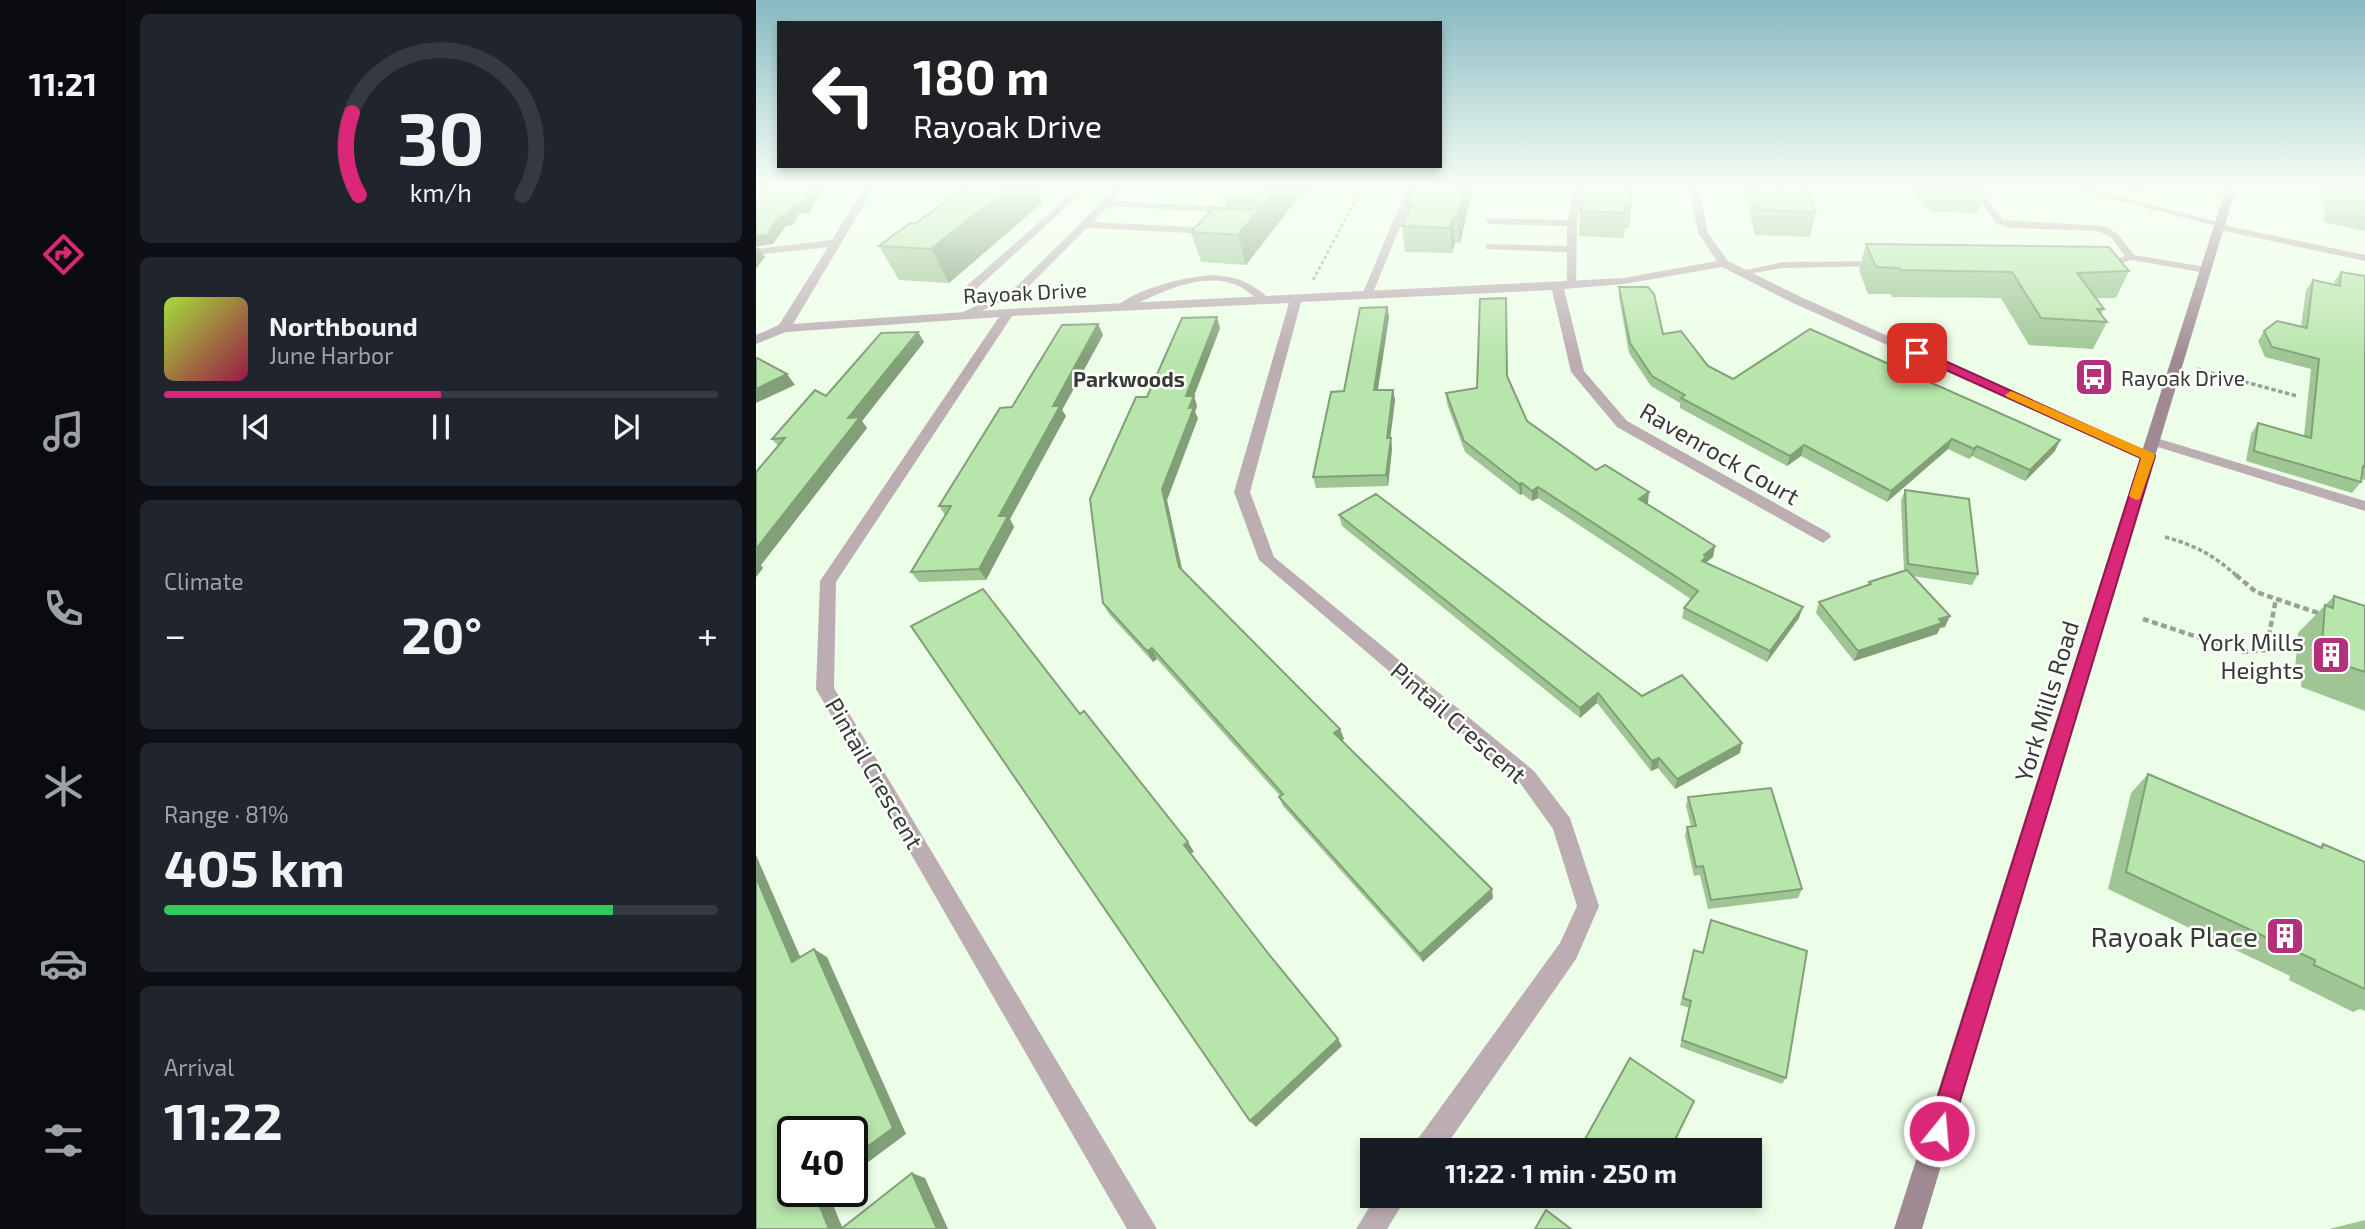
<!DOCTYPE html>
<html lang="en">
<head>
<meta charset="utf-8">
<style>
  :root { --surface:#171b24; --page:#20242c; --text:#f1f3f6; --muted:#9ea1a6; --line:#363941; --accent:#db2777 }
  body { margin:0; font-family:"Exo 2",sans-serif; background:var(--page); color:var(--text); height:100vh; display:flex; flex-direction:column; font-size:26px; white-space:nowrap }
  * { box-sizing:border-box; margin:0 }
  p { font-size:23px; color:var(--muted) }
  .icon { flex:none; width:38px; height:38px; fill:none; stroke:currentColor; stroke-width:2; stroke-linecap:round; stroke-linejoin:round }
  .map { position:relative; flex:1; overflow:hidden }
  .side { display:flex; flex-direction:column; gap:14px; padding:14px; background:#0d0f14; width:630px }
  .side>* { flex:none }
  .guide { position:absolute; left:21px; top:21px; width:665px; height:147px; border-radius:0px; box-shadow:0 4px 10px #0003; background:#202124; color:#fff; overflow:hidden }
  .speed { position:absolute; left:21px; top:1116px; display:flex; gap:14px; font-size:35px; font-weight:700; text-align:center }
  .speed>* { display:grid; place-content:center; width:91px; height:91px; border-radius:50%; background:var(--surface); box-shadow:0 4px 10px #0003; line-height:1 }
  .speed .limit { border:4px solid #111; border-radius:10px; background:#fff; color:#111 }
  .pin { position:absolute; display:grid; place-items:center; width:60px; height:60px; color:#fff; margin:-30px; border-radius:14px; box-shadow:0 4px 10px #0006 }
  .me { position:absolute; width:77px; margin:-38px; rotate:17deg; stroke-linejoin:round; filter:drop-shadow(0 0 5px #0008) }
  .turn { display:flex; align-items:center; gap:24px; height:147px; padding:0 21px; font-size:32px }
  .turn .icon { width:91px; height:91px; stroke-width:2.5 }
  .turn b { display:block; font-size:49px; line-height:60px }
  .big { font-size:52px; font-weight:700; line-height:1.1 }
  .side .card { flex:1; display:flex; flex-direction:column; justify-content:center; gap:10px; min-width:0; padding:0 24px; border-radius:10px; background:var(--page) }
  .side .dial { align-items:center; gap:0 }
  .dial svg { height:182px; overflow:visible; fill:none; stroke:var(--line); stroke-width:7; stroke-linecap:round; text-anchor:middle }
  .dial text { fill:var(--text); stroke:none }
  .song { display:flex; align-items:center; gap:21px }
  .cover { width:84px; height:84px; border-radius:10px; background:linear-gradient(135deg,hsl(80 70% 55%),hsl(340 70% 35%)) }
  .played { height:7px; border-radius:4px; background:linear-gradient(90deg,var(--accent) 50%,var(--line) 50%) }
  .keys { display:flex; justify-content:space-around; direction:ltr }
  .heat { display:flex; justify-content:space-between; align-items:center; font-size:38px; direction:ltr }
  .charge { height:10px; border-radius:5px; background:linear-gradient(90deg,#34c759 81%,var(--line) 0) }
  .trip { position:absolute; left:604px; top:1138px; width:402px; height:70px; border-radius:0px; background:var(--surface); box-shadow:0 4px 10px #0003; font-weight:700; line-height:70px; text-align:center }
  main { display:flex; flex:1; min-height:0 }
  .tabs { display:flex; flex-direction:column; width:126px; justify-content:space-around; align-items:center; background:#090b0e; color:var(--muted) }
  .tabs .icon { width:49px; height:49px }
  .tabs .selected { color:var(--accent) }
  .tabs b { font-size:32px; color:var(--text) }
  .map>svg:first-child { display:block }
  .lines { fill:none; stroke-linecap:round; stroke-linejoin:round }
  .path-far2 { stroke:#96a392; stroke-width:2.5; stroke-dasharray:3.5 2.5; stroke-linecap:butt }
  .path-far1 { stroke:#96a392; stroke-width:3.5; stroke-dasharray:4.5 2.5; stroke-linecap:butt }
  .path { stroke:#96a392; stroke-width:4.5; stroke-dasharray:6 3.5; stroke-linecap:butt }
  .lane { fill:#bcadb3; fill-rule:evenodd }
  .street { fill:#bcadb3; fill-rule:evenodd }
  .secondary { fill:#9f8992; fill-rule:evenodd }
  .wall { fill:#9ec593 }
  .shaded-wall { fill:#81a078 }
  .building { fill:#b8e5ab; stroke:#81a078; stroke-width:2 }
  .route { fill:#db2777; stroke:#8e194d; stroke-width:2 }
  .slow { fill:#f59e0b }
  .labels { text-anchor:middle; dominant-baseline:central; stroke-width:5; stroke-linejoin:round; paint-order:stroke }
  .far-street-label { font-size:21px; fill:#353d32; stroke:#fff }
  .far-poi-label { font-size:21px; fill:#353d32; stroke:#fff; text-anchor:start }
  .far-neighbourhood-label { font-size:21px; font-weight:bold; fill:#353d32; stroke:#fff }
  .street-label { font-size:24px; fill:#353d32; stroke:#fff }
  .poi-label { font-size:24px; fill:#353d32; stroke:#fff; text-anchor:end }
  .near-poi-label { font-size:28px; fill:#353d32; stroke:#fff; text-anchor:end }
</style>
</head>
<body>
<main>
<nav class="tabs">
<b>11:21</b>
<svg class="icon selected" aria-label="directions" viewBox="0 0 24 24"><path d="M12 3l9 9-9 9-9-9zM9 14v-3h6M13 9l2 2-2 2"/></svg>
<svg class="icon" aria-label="music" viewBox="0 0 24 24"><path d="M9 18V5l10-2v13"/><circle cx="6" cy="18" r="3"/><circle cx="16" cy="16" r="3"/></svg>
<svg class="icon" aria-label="phone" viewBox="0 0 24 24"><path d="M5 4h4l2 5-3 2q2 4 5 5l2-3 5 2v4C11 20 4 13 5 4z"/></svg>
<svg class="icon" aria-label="climate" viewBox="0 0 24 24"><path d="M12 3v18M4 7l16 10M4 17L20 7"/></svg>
<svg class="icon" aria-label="car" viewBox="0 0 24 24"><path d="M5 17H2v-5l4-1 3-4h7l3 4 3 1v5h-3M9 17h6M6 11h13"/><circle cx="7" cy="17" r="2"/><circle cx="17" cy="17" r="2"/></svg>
<svg class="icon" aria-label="filters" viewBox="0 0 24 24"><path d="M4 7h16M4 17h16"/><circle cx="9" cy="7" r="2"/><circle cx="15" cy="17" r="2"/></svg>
</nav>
<section class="side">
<div class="card dial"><svg viewBox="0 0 100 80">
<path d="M14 69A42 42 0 1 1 86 69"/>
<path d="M14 69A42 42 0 0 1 11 33" stroke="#db2777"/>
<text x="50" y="56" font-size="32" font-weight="700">30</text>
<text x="50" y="72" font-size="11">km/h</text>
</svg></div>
<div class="card">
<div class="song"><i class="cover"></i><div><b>Northbound</b><p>June Harbor</p></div></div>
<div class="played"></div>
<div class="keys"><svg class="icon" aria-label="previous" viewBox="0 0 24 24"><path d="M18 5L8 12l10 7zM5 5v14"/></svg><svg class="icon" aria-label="pause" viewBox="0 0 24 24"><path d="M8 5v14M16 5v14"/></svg><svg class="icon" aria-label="next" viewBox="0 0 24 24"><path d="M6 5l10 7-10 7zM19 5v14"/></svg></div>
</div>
<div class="card"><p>Climate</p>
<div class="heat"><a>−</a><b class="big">20°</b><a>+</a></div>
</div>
<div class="card"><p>Range · 81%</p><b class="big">405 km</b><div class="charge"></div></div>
<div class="card"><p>Arrival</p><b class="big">11:22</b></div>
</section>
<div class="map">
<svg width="1609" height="1229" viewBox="0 0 1609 1229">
  <rect width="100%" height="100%" fill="#edfee8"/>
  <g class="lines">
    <!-- path-far2 -->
    <path class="path-far2" d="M557 280 606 188"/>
    <!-- path-far1 -->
    <g class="path-far1">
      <path d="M1441 369 1541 396"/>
      <path d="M1409 537C1439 545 1459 556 1482 577"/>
    </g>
    <!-- path -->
    <g class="path">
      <path d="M1480 575 1500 592 1565 614"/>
      <path d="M1387 619 1487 652 1510 650 1520 599"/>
    </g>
    <!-- lane -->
    <g class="lane">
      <path d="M322 188H331L218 291 233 300 260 287 360 188H369L358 201 477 207 482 210 477 213 353 206 337 222 458 228 463 231 458 234 331 228 268 291 211 318H203V314L224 304 207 293V289Z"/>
      <path d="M651 188H660L616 295 607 297 606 295Z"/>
      <path d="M817 188H825L821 223 820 287 811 285V252L730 249V245L734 244 811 246V226L734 224 729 221 734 218 812 220Z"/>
      <path d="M1214 188H1223L1247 220 1347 226 1361 233 1378 255 1450 267 1455 270 1450 273 1376 260 1343 269V265L1369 256 1355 237 1342 231 1256 228 1241 224Z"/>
      <path d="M1315 188H1330L1469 224 1464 227Z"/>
      <path d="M1125 261 1130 264 1129 266 1027 268 986 275 981 272 1027 262Z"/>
      <path d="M456 275C479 276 498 283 514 300L505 302C498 297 491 290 483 286 445 269 400 295 367 310L358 308C380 289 427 277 456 275Z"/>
      <path d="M1397 437 1609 501V511L1392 444 1391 441Z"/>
    </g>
    <!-- street -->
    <g class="street">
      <path d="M108 188H118L37 324 252 309 868 278 961 261 942 233 933 188H943L952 233 972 261 1045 297 1399 456 1392 461 1387 459 1037 303 966 267 868 284 808 289 828 371 871 421 1073 533 1075 537 1067 543 861 427 815 372 796 290 545 302 494 492 518 557 778 771 814 818 843 906 820 959 687 1150H658L661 1140 804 943 821 906 797 829 764 783 503 560 478 492 533 303 256 316 80 582 78 688 401 1229H371L60 689 64 581 243 317 30 332 0 344V335L23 325 72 247 0 255V249L76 240Z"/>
      <path d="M1463 224 1609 255V261L1459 229V225Z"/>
      <path d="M621 1195H652L631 1229H600Z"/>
    </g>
    <!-- secondary -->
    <path class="secondary" d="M1470 188H1480L1166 1229H1138Z"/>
  </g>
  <!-- wall -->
  <g class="wall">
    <path d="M477 188H553L546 198H542L490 265 445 262 435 232 471 209 468 197Z"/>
    <path d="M658 188H717L704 243H699L696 253 649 252 646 226 652 211 651 204Z"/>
    <path d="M877 188 873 228H869L868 238 823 236 824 211Z"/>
    <path d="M988 188H1051L1060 212 1054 237 999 235Z"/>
    <path d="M1157 188H1230L1221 213 1174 212 1172 207H1167Z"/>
    <path d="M1361 188H1393L1386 194Z"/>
    <path d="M1567 188H1609V231L1567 222 1569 206 1564 205Z"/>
    <path d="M286 203 193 283 143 280 123 246 159 224Z"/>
    <path d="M1110 244 1373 271 1360 298H1340L1348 309 1345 314 1351 322 1337 349 1273 345 1245 298 1136 297 1135 294H1112L1103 270Z"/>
    <path d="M1585 272 1609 276V480L1606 479 1605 482 1596 493 1490 461 1495 434 1502 423 1548 436 1555 369 1509 357 1502 341 1508 331 1545 327 1550 290 1557 280 1578 284V282Z"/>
    <path d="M863 287 907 334 952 366 977 379 1299 451 1269 481 1216 456 1213 459 1192 449 1131 502 1045 456 1031 466 924 408V403L895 386 873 353 863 297Z"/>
    <path d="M631 307 633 317 622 390H637L639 400 634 438 636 449 632 486 560 488 557 477 588 391Z"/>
    <path d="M342 324 347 335 306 410 310 416 254 519 258 527 230 580 163 582 155 572 189 515 183 506 256 407Z"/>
    <path d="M464 328 438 396 441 406 439 412 442 418 411 500 426 570 584 729 588 739 585 741 737 898 667 962 527 806 523 797 524 796 401 659 397 662 353 614 347 603 391 397Z"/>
    <path d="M162 332 168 342 106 421 111 428 5 565 7 568 0 577V472L22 446 16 439 70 396Z"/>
    <path d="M751 377 771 421 840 470 892 503 891 504 959 546 957 557 950 563 1043 618 1011 662 926 618 928 608 935 599 782 498 776 501 766 494 764 495 709 452 691 404 690 393 721 388Z"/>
    <path d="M1149 490 1222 574 1216 585 1156 576 1189 627 1184 628 1181 634 1098 661 1060 613 1063 602 1112 585 1113 582 1148 571 1145 501Z"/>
    <path d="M583 515 886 696 984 753 919 789 902 768 895 771 841 703 824 718 586 526Z"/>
    <path d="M1578 596 1609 606V711L1545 687 1546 674 1539 671 1542 633Z"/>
    <path d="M1392 774 1563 847 1567 844 1609 862V1011L1604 1009 1597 1012 1533 980 1534 976 1352 889 1375 793Z"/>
    <path d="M932 797 1046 889 1042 898 952 909 944 875 938 876 929 836 931 827 935 826 930 806Z"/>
    <path d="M936 958 1030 1078 1026 1084 924 1047 933 1008 924 1005Z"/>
    <path d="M872 1195H892L886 1206Z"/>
    <path d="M1609 1220V1229H1573Z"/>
  </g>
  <!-- shaded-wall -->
  <g class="shaded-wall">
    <path d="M55 188H65L54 213 43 214 37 225 30 226 17 244 0 247V236Z"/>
    <path d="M252 188H280L286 203 193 283 175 249Z"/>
    <path d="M521 188H540L542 198 490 265 482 235Z"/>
    <path d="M543 188H553L546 198Z"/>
    <path d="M709 188H717L704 243 701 218Z"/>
    <path d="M876 188H877L873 228 874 203Z"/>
    <path d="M697 218 699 243 696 253 694 228Z"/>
    <path d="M2 247 9 257 0 269V250Z"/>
    <path d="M631 307 633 317 620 401 618 390Z"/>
    <path d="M461 317 464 328 438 396 441 406 439 412 442 418 411 500 428 578 423 567 406 489 430 396Z"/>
    <path d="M342 324 347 335 306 410 310 416 254 519 258 527 230 580 223 569 243 516 297 406Z"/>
    <path d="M162 332 168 342 106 421 111 428 5 565 7 568 0 577V549L92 418Z"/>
    <path d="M31 374 39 385 0 403V389Z"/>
    <path d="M637 390 639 400 633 449 631 438Z"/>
    <path d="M635 438 636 449 632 486 630 475Z"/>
    <path d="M1196 439 1192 449 1131 502 1135 491Z"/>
    <path d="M1304 440 1299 451 1269 481 1274 470Z"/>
    <path d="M1048 445 1045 456 1031 466 1034 456Z"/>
    <path d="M1221 446 1216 456 1213 459 1218 449Z"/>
    <path d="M766 483V494L764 495 763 484Z"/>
    <path d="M782 487V498L776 501V491Z"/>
    <path d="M893 492 892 503 882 510 883 499Z"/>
    <path d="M959 546 957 557 949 563 944 571 948 555Z"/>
    <path d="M1047 607 1043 618 1011 662 1014 651Z"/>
    <path d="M1194 616 1189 627 1184 628 1181 634 1098 661 1102 651Z"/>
    <path d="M396 648 401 659 397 662 391 651Z"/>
    <path d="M842 693 841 703 824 718V708Z"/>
    <path d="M584 729 588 739 581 743 578 733Z"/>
    <path d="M986 743 984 753 919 789 921 779Z"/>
    <path d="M903 758 902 768 895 771 896 761Z"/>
    <path d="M432 842 438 852 434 854 428 845Z"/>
    <path d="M0 855 50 970 36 962 0 877Z"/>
    <path d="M736 889 737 898 667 962 664 954Z"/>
    <path d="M58 949 71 957 150 1134 96 1174V1158Z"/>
    <path d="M582 1039 586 1046 500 1127 494 1121Z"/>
    <path d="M156 1173 169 1178 192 1229H181Z"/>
    <path d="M58 1192H73L72 1193 87 1229H73Z"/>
  </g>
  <!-- building -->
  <g class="building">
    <path d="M0 188H55L48 204 37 205 31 215 24 216 11 235 0 236Z"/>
    <path d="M207 188H252L175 249 123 246 154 223 159 224Z"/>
    <path d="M477 188H521L482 235 435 232 458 208 495 210 502 206 503 203 496 199 468 197Z"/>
    <path d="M658 188H709L701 218H697L694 228 646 226 655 204H651Z"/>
    <path d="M826 188H876L874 203H870L869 213 824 211Z"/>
    <path d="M997 188H1051L1060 212 1003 210Z"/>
    <path d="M1587 188H1609V194L1587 190Z"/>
    <path d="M1110 244 1353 247 1373 271 1321 273 1348 309H1341L1351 322 1285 318 1256 272 1144 270 1143 268 1120 267Z"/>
    <path d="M1585 272 1609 276V467L1607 466 1605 482 1498 451 1502 423 1555 438 1563 359 1516 347 1508 331 1521 321 1551 328 1557 280 1584 286Z"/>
    <path d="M863 287H892L898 294 907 334 925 331 952 366 977 379 1054 329 1304 440 1274 470 1221 446 1218 449 1196 439 1135 491 1048 445 1034 456 925 398 929 395 896 376 874 343Z"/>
    <path d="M750 298 751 376 771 421 840 470 849 465 893 492 883 499 959 546 948 555 950 557 946 561 1047 607 1014 651 928 608 942 591 782 487 776 491 766 483 763 484 708 441 690 393 721 388 724 299Z"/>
    <path d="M631 307 618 390H637L631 438H635L630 475 557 477 575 392 588 391 604 308Z"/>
    <path d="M461 317 430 396H438L433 408 438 407 406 489 423 567 584 729 578 733 736 889 664 954 523 797 527 794 396 648 391 651 347 603 334 499 380 397H391L426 318Z"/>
    <path d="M342 324 297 406H304L243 516H252L223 569 155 572 195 506H183L244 408 256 407 306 325Z"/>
    <path d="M162 332 92 418 104 417 0 549V472L29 438 16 439 59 390 70 396 125 333Z"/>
    <path d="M0 358H1L31 374 0 389Z"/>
    <path d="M1149 490 1213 499 1222 574 1152 564Z"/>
    <path d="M620 494 886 696 926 675 986 743 921 779 903 758 896 761 842 693 824 708 583 515Z"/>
    <path d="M1151 570 1194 616 1183 619 1186 623 1102 651 1063 602 1115 584 1113 582Z"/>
    <path d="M227 589 324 714 328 711 432 842 428 845 515 957 582 1039 494 1121 155 626Z"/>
    <path d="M1578 596 1609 606V672L1573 660 1574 646 1566 644 1569 605 1577 608Z"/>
    <path d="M1392 774 1566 848 1567 844 1609 862V989L1558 965 1559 960 1370 872Z"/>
    <path d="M1015 788 1046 889 955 900 947 866 940 867 931 827 940 826 932 797Z"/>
    <path d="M0 877 36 962 58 949 137 1128 96 1158V1132H37V1192H58L73 1229H0Z"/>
    <path d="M955 920 1051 951 1030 1078 926 1040 935 1001 927 998 938 950 947 953Z"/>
    <path d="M874 1058 938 1101 914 1150H823Z"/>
    <path d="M156 1173 181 1229H85Z"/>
    <path d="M880 1195H891L888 1201Z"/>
    <path d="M790 1210 815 1229H779Z"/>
  </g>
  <!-- sky -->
  <linearGradient id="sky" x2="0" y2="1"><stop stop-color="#87b9c2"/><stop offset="0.52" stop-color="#f7fff5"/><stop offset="1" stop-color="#f7fff5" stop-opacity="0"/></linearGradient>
  <rect width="1609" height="360" fill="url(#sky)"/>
  <!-- route -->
  <path class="route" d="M1157 350H1165L1399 456 1195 1131 1191 1139 1183 1143 1174 1139 1171 1131 1385 458 1157 355Z"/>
  <!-- slow -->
  <path class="slow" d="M1255 391 1397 453 1399 456 1384 499 1380 500 1373 496 1385 458 1251 397 1249 395Z"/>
  <!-- icons -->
  <defs>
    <g id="bus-square" transform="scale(2.0125)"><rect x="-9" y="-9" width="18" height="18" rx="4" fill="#b3317a" stroke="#fff"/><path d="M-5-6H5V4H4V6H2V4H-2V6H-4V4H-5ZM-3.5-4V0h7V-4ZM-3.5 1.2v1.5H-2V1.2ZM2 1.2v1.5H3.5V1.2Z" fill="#fff"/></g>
    <g id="building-square" transform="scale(2.0125)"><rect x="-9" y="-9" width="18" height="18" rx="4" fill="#b3317a" stroke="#fff"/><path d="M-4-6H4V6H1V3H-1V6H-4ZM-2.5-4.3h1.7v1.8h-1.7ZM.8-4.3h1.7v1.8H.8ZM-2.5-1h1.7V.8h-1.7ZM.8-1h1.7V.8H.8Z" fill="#fff"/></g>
  </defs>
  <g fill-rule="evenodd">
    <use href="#bus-square" x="1338" y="377"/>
    <use href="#building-square" x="1575" y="655"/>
    <use href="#building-square" x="1529" y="936"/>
  </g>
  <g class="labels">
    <!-- far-street labels -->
    <g class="far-street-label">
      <text transform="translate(269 292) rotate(-3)">Rayoak Drive</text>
    </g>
    <!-- far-poi labels -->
    <g class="far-poi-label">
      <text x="1365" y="377">Rayoak Drive</text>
    </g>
    <!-- far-neighbourhood labels -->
    <g class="far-neighbourhood-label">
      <text x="373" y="378">Parkwoods</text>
    </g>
    <!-- street labels -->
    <g class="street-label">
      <text transform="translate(964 453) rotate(30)">Ravenrock Court</text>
      <text transform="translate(1290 701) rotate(-73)">York Mills Road</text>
      <text transform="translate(703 722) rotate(41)">Pintail Crescent</text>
      <text transform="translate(119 773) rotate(60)">Pintail Crescent</text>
    </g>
    <!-- poi labels -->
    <g class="poi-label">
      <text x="1548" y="641">York Mills<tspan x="1548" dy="28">Heights</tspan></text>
    </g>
    <!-- near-poi labels -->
    <g class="near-poi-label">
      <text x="1502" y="936">Rayoak Place</text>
    </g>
  </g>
</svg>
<div class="speed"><div class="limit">40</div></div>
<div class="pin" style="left:1161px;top:353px;background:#d93025"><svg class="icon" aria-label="arrive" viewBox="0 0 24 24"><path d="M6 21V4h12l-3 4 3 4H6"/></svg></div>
<svg class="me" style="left:1183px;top:1131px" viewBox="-20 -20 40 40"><circle r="17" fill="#db2777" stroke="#fff" stroke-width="3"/><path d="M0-11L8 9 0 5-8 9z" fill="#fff"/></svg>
<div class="trip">11:22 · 1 min · 250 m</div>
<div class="guide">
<div class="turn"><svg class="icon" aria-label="left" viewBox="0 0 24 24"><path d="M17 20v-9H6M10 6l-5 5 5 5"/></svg><div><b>180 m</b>Rayoak Drive</div></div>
</div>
</div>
</main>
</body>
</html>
